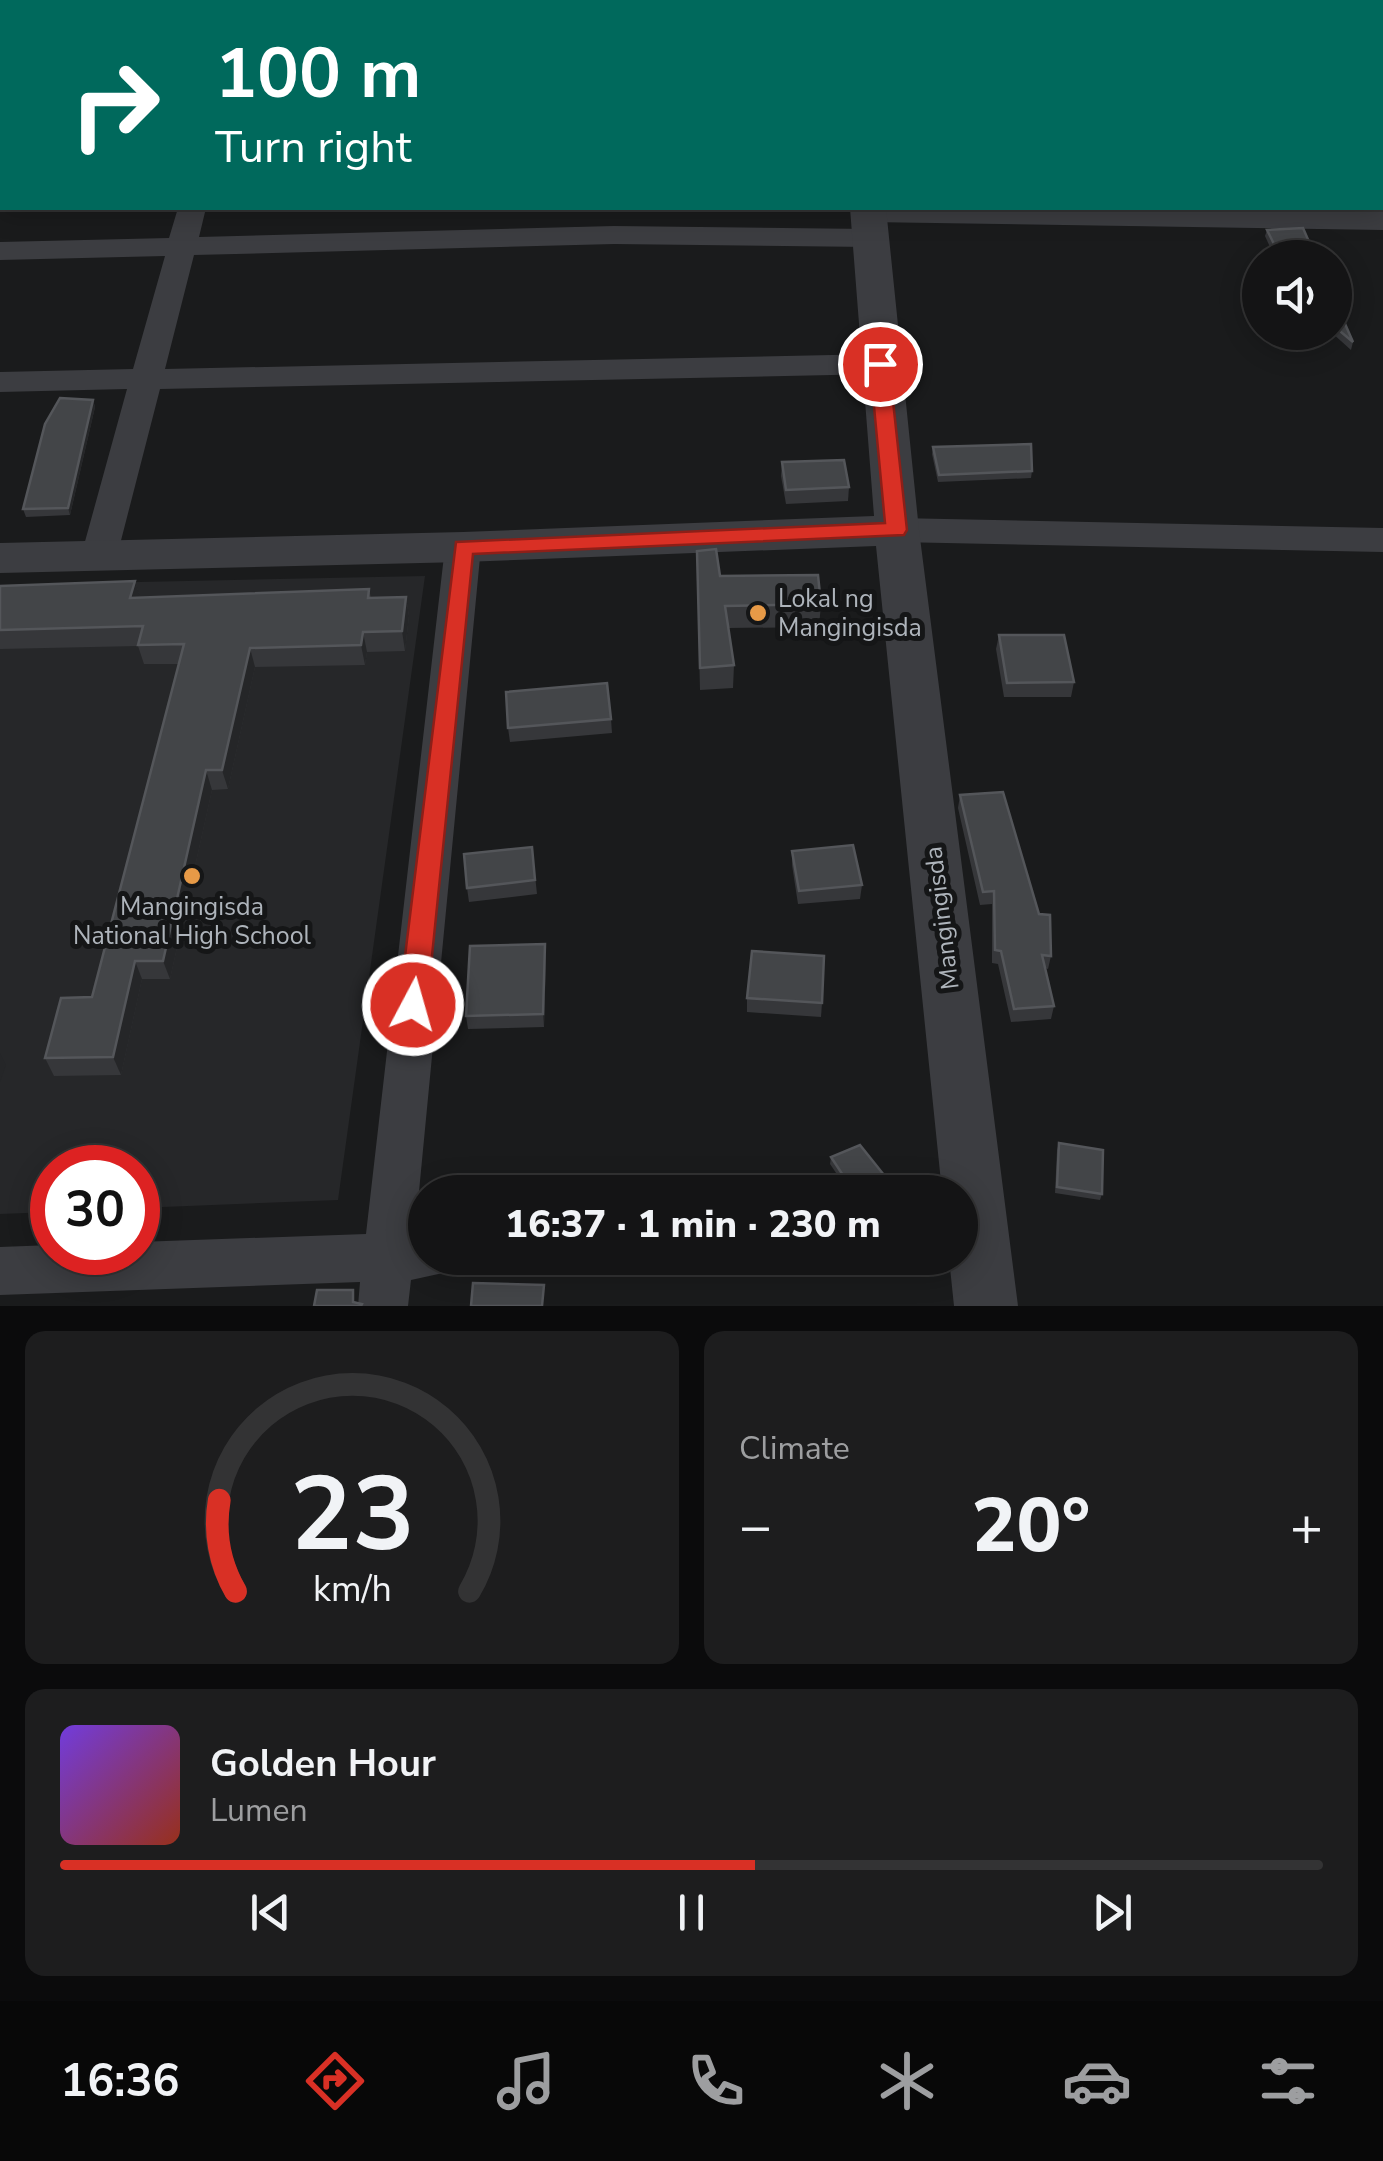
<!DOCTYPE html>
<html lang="en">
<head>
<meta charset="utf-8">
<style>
  :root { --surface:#141415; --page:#1d1d1e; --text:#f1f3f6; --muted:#9d9ea0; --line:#333334; --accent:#d93025 }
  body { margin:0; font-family:"Nunito Sans",sans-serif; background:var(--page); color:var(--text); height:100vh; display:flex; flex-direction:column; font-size:38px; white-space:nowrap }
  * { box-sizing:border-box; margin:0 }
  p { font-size:32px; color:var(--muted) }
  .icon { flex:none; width:55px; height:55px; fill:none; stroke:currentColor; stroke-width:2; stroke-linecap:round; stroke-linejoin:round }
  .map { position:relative; height:1306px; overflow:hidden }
  .side { display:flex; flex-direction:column; gap:25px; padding:25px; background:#0b0b0c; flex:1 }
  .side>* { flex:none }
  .guide { position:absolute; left:0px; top:0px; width:1385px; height:210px; box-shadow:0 5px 25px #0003,0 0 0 2px var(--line); background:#00695c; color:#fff; overflow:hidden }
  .controls { position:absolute; left:1242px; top:240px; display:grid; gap:20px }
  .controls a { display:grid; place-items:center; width:110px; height:110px; border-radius:50%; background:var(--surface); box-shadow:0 5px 25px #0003,0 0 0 2px var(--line); font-size:50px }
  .speed { position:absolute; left:30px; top:1145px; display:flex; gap:20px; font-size:50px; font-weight:700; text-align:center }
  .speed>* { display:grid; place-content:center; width:130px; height:130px; border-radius:50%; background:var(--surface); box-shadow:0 5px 25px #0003,0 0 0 2px var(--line); line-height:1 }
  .speed .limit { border:15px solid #d22; background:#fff; color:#111 }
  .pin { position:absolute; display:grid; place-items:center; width:85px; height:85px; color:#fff; margin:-42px; border:5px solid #fff; border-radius:50%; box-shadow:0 2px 10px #0007 }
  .me { position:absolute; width:110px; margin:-55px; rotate:6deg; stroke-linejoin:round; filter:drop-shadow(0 0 8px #0008) }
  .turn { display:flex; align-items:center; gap:35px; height:210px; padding:0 50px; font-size:45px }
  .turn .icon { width:130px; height:130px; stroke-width:2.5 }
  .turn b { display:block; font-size:70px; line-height:85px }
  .big { font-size:75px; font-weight:800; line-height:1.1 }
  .side .widget { flex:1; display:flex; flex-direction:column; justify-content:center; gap:15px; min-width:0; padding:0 35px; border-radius:20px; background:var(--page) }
  .side .dial { align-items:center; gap:0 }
  .dial svg { height:260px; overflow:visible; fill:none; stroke:var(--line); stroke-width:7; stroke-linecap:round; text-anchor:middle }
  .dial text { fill:var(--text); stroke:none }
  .song { display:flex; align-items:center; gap:30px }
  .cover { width:120px; height:120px; border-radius:15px; background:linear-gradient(135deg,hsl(260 70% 55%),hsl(10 70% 35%)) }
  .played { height:10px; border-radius:5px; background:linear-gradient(90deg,var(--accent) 55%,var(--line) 55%) }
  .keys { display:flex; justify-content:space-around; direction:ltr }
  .heat { display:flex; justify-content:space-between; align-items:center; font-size:55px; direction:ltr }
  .side .tiles { flex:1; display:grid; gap:25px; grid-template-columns:1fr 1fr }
  .widget:last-child { grid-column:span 2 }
  .trip { position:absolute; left:408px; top:1175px; width:570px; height:100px; border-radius:50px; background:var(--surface); box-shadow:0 5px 25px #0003,0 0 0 2px var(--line); font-weight:800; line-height:100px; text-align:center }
  .tabs { display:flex; height:160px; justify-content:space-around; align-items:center; background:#080808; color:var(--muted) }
  .tabs .icon { width:70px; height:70px }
  .tabs .active { color:var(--accent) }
  .tabs b { font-size:45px; color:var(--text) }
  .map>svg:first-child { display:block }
  .built { fill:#262729 }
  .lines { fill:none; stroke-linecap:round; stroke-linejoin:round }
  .minor { fill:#3c3d41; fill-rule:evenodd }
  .tertiary { fill:#3c3d41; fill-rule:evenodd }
  .wall { fill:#36373a }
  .shaded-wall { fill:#252628 }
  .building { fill:#434548; stroke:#54565a; stroke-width:2.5 }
  .route { fill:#d93025; stroke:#8d1f18; stroke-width:2.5 }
  .poi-dot { fill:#e79a47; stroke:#151617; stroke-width:4 }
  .labels { text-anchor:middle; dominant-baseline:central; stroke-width:10; stroke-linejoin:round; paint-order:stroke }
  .poi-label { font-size:25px; fill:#aeb4bb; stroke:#151617; text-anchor:start }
  .street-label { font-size:25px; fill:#aeb4bb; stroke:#151617 }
</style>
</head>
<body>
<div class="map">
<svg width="1383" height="1306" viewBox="0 0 1383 1306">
  <rect width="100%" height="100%" fill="#1a1b1c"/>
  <!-- built -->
  <path class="built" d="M425 576 338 1200 138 1208V1168H52V1212L0 1214V585Z"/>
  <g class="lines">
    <!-- minor -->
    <g class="minor">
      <rect x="426" y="0" width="24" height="2"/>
      <rect x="599" y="0" width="24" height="2"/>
      <rect x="0" y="63" width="2" height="16"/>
      <path d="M178 208H206L199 237 614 226 870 229 880 232 885 238 880 244 870 247 614 244 194 255 165 369 879 354 890 357 895 364 890 371 879 374 160 389 117 556 112 565 99 568 86 565 81 556 127 389 0 392V372L133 369 165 256 0 260V242L169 238Z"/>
      <path d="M857 208 1383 212V230L868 222 858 219 854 213Z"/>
      <path d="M897 518 1383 528V552L897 542 885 538 879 530 885 522Z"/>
      <path d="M463 535 476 539 481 547 415 1233 425 1232V1258H449L443 1273 411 1280 408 1306H358L360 1282 0 1295V1247L52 1245V1252H138V1242L366 1234 445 547 450 539Z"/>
    </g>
    <!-- tertiary -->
    <g class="tertiary">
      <rect x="838" y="0" width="30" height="2"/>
      <path d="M850 208H886L919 530 1018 1306H954L949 1258H960V1192H942L876 546 463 562 0 573V543L463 532 874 516Z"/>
    </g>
  </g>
  <!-- wall -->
  <g class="wall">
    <path d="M449 208H484V210L449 212Z"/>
    <path d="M1267 230 1316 258H1275L1265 236Z"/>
    <path d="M1254 258H1260V272L1252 265Z"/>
    <path d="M1335 301 1353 342 1351 350 1331 332H1335Z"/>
    <path d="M93 400 95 407 70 515 26 517 23 509Z"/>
    <path d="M933 447 1032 471 1031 478 938 482 932 454Z"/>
    <path d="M782 462 849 487 848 501 786 504 781 476Z"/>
    <path d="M697 574 720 576 821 604 819 627 728 628 734 665 733 688 700 690Z"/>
    <path d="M135 581 140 598 369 589 371 598 406 597 409 616 405 651 367 652 365 665 255 667 228 789 212 790 170 979H142L121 1075 54 1076 45 1058 92 997 179 664H144L138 646 0 649V586Z"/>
    <path d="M999 635 1074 682 1071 697H1004L996 649Z"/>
    <path d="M611 719 612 733 510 742 508 728Z"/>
    <path d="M960 795 1051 956 1048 969 1045 968 1054 1006 1051 1019 1011 1022 998 964 992 963V904L980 905 958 808Z"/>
    <path d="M532 847 537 894 469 902 467 888Z"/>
    <path d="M792 851 862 885 860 899 798 904 792 865Z"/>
    <path d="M546 958 544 1027 468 1029 466 1016Z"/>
    <path d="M747 998 822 1003 821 1017 747 1012Z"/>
    <path d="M1059 1143 1102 1194 1100 1200 1055 1193 1057 1150Z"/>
    <path d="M831 1157 887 1187 875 1192H849L830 1164Z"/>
  </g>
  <!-- shaded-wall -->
  <g class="shaded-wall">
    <path d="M93 400 95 407 70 515 68 508Z"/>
    <path d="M135 581 141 600 130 598Z"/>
    <path d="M406 597 409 616 405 651 402 631Z"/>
    <path d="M363 632 367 652 365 665 361 645Z"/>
    <path d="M250 648 255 667 228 789 222 770Z"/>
    <path d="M206 770 212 790 170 979 163 961Z"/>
    <path d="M545 944 546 958 544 1027 543 1014Z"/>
    <path d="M135 961 142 979 121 1075 113 1057Z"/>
    <path d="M0 1053 6 1065 0 1082Z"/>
    <path d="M888 1180 887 1187 875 1192H864Z"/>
  </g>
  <!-- building -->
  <g class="building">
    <path d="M1174 0H1228L1231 2H1172Z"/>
    <path d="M1303 228 1316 258H1281L1267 230Z"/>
    <path d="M1335 301 1353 342 1335 327Z"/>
    <path d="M60 398 93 400 68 508 23 509 45 424Z"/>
    <path d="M1031 444 1032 471 939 475 933 447Z"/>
    <path d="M844 460 849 487 786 490 782 462Z"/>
    <path d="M716 549 720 576 818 575 821 604 725 606 734 665 700 668 697 551Z"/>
    <path d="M135 581 130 598 369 589 368 598 406 597 402 631 363 632 361 645 250 648 222 770H206L163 961H135L113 1057 45 1058 61 998 92 997 184 644 138 645 143 626 0 630V586Z"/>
    <path d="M999 635H1064L1074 682 1007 683Z"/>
    <path d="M607 683 611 719 508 728 506 692Z"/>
    <path d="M1003 792 1039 914 1050 915 1051 956 1042 955 1054 1006 1014 1009 1001 951 995 950 994 891 983 892 960 795Z"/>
    <path d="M853 845 862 885 799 891 792 851Z"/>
    <path d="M532 847 535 880 467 888 464 854Z"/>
    <path d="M545 944 543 1014 466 1016 470 946Z"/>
    <path d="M752 951 824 956 822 1003 747 998Z"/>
    <path d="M1059 1143 1103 1150 1102 1194 1057 1187Z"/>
    <path d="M860 1145 888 1180 864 1192H854L831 1157Z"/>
    <path d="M473 1283 544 1285 542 1306H471Z"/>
    <path d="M317 1290H353V1302L362 1304 361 1306H314Z"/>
  </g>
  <!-- route -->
  <path class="route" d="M880 359 889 364 907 530 904 535 473 554 427 1005 423 1013 413 1017 403 1013 399 1005 456 542 885 523 870 364Z"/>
  <!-- markers -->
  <g class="poi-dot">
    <circle cx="758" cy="613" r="10"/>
    <circle cx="192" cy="876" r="10"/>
  </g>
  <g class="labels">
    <!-- poi labels -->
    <g class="poi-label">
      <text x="778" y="599">Lokal ng<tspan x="778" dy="29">Mangingisda</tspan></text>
      <text x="192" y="907" text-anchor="middle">Mangingisda<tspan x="192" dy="29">National High School</tspan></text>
    </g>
    <!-- street labels -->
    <g class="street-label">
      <text transform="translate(942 918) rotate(-97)">Mangingisda</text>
    </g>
  </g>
</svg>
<div class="controls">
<a><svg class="icon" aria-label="sound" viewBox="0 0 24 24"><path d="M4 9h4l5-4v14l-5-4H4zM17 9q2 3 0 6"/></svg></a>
</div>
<div class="speed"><div class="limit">30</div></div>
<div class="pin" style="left:880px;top:364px;background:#d93025"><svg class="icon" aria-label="arrive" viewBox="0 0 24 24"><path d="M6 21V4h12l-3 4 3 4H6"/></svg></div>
<svg class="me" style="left:413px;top:1005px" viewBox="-20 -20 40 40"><circle r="17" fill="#d93025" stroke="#fff" stroke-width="3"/><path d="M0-11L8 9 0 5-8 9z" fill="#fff"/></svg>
<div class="trip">16:37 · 1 min · 230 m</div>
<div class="guide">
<div class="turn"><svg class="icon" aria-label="right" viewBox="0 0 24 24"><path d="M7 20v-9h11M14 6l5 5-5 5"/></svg><div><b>100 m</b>Turn right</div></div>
</div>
</div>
<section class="side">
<div class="tiles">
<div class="widget dial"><svg viewBox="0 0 100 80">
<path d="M14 69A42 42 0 1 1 86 69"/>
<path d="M14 69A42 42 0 0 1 9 41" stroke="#d93025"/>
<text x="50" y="56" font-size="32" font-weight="700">23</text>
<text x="50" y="72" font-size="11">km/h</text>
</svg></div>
<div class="widget"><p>Climate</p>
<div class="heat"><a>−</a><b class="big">20°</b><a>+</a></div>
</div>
<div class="widget">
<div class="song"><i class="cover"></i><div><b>Golden Hour</b><p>Lumen</p></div></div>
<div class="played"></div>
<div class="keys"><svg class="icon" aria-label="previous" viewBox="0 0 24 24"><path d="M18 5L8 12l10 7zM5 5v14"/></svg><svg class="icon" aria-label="pause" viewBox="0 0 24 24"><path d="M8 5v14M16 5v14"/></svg><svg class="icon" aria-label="next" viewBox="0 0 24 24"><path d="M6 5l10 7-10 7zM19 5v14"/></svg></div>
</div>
</div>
</section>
<nav class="tabs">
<b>16:36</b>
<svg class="icon active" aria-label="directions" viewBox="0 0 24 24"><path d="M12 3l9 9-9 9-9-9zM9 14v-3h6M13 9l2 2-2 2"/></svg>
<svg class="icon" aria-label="music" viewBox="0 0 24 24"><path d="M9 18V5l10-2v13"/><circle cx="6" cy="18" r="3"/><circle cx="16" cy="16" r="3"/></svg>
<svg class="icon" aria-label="phone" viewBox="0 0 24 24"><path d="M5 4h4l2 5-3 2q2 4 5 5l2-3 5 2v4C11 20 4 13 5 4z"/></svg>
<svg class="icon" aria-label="climate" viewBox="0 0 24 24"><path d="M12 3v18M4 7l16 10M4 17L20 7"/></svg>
<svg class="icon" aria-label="car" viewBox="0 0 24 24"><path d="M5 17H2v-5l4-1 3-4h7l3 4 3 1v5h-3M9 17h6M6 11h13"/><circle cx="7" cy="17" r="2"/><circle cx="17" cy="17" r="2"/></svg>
<svg class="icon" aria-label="filters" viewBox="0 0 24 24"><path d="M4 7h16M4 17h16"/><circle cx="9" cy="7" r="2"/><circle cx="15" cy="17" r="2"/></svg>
</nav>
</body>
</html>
